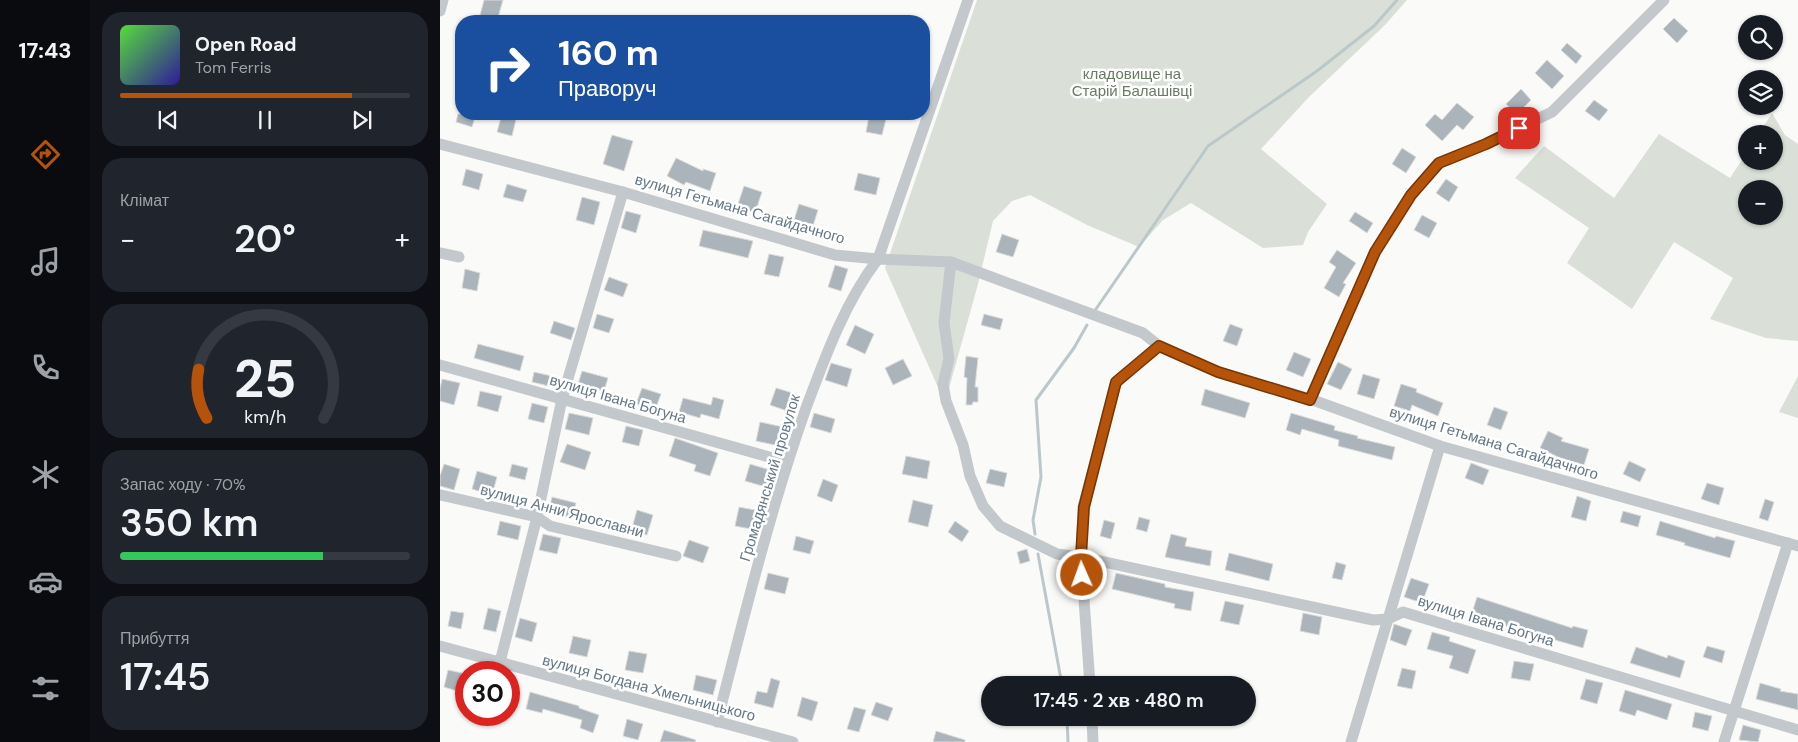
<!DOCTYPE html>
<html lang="uk">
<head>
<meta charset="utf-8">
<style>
  :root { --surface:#171b24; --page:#20242c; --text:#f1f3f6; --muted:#9ea1a6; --line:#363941; --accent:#b45309 }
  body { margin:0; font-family:"DM Sans",sans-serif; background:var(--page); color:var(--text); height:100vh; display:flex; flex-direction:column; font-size:19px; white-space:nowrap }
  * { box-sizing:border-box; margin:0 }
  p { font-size:16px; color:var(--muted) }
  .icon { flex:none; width:28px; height:28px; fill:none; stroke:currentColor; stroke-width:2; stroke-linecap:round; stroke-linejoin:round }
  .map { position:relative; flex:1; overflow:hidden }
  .side { display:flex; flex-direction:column; gap:12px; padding:12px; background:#0d0f14; width:350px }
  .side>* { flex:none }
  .guide { position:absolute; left:15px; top:15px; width:475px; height:105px; border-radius:20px; box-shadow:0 1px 4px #0004; background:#1a4fa0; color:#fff; overflow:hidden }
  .buttons { position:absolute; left:1298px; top:15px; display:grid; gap:10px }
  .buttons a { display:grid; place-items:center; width:45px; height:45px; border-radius:50%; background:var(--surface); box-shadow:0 1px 4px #0004; font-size:25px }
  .speed { position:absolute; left:15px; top:661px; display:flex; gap:10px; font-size:25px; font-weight:700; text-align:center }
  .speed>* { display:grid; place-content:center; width:65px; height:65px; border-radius:50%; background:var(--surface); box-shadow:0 1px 4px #0004; line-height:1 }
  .speed .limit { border:8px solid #d22; background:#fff; color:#111 }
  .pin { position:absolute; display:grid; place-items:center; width:42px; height:42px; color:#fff; margin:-21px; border-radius:10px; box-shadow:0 2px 8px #0006 }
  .me { position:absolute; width:55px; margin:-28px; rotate:358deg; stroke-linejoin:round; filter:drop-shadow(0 0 4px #0008) }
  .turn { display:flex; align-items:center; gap:18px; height:105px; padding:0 20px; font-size:22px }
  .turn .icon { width:65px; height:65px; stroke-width:2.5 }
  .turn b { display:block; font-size:35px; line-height:42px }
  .big { font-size:38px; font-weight:600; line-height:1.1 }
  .side .tile { flex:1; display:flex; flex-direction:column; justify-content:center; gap:8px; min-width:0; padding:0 18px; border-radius:20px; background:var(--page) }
  .side .dial { align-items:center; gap:0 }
  .dial svg { height:130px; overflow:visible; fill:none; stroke:var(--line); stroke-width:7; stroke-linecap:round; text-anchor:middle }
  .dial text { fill:var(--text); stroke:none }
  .song { display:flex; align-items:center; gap:15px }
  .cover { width:60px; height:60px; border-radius:8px; background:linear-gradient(135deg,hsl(110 70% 55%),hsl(250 70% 35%)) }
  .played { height:5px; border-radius:2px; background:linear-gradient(90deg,var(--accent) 80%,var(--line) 80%) }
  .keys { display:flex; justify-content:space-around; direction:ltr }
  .heat { display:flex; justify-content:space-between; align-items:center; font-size:28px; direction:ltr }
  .charge { height:8px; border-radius:4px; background:linear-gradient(90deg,#34c759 70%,var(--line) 0) }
  .trip { position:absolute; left:541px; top:676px; width:275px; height:50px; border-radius:25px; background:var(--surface); box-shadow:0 1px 4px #0004; font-weight:600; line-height:50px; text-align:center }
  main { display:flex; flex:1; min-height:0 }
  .tab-bar { display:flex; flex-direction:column; width:90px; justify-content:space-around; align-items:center; background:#090b0e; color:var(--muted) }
  .tab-bar .icon { width:35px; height:35px }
  .tab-bar .current { color:var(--accent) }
  .tab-bar b { font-size:22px; color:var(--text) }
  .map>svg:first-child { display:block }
  .green { fill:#dae0d7; fill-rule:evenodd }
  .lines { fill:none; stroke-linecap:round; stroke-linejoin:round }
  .stream { stroke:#bac8cb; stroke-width:3 }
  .building { fill:#aab4ba; stroke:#dcdcda }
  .minor { stroke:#c3c8cc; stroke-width:11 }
  .route-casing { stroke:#753606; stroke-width:12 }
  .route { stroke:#b45309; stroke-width:9 }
  .labels { text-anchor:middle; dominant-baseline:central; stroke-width:5; stroke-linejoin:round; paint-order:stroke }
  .park-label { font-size:15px; fill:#697b63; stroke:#fff }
  .street-label { font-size:15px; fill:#647884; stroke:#fff }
</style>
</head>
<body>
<main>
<nav class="tab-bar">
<b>17:43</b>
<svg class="icon current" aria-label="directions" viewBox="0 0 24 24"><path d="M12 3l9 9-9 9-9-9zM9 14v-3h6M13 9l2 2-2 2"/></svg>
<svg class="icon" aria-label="music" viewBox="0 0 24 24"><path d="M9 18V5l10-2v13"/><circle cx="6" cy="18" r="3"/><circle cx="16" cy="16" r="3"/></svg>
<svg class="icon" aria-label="phone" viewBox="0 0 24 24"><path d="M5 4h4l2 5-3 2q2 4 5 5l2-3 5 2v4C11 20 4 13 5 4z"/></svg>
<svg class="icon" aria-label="climate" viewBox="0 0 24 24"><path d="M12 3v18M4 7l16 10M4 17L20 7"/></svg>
<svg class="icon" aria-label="car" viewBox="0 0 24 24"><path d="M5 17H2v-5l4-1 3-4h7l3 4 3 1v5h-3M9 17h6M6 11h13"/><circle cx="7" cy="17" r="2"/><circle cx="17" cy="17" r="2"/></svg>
<svg class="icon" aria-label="filters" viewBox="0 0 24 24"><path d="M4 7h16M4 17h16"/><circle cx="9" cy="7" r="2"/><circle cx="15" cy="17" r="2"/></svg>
</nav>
<section class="side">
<div class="tile">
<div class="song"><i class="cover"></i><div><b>Open Road</b><p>Tom Ferris</p></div></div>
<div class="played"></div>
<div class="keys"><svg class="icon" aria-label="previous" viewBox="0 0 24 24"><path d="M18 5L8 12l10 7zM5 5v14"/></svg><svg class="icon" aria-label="pause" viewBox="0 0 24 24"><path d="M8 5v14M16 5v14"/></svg><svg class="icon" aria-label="next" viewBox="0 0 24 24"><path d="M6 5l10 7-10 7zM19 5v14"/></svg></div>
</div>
<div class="tile"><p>Клімат</p>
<div class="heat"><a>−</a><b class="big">20°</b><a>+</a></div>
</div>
<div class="tile dial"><svg viewBox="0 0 100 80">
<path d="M14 69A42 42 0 1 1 86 69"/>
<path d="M14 69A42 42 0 0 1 9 39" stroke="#b45309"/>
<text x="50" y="56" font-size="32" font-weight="700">25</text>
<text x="50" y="72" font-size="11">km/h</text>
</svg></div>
<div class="tile"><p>Запас ходу · 70%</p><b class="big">350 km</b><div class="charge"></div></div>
<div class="tile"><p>Прибуття</p><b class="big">17:45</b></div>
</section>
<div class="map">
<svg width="1358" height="742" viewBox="0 0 1358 742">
  <rect width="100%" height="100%" fill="#fafaf8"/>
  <!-- green -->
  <g class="green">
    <path d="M537 0H967L945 25 869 97 821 149 887 204 868 232 863 245 823 248 751 203 723 220 699 247 647 225 590 195 572 201 553 221 538 284 505 403 445 268Z"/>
    <path d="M1332 113 1345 135 1358 144V341L1326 338 1270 319 1293 278 1234 242 1192 309 1127 263 1149 228 1075 178 1104 146 1174 198 1219 134 1290 178 1306 154V161H1334V134H1319ZM1306 189H1334V216H1306Z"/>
    <path d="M1358 376V418L1339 412Z"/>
  </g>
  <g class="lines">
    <!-- stream -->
    <g class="stream">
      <path d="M656 309 768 146 877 71 934 26 957 0"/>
      <path d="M595 534 593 520 601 477 596 400 634 348 647 325"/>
      <path d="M598 554 622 685"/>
      <path d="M627 718 628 742"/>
    </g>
  </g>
  <!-- building -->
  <g class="building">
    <path d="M44 0H63L57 21 39 19Z"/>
    <path d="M1234 18 1248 31 1237 43 1223 29Z"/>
    <path d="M1127 43 1142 56 1136 64 1121 50Z"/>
    <path d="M1107 60 1124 76 1112 89 1095 73Z"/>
    <path d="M1081 89 1091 100 1077 114 1066 104Z"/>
    <path d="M1154 100 1168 110 1159 121 1145 111Z"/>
    <path d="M1017 103 1034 117 1023 130 1017 125 1002 141 985 125 995 114 1002 120Z"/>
    <path d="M18 114H36L32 127 16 122Z"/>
    <path d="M62 114 77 115 72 136 57 132Z"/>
    <path d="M429 116 446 119 442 135 426 132Z"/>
    <path d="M172 135 193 141 184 171 163 164Z"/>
    <path d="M962 148 976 157 966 173 952 164Z"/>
    <path d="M236 158 263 171V169L276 173 270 191 246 182 244 185 227 176Z"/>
    <path d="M26 169 43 174 39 190 22 185Z"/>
    <path d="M418 173 440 178 436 195 414 190Z"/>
    <path d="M1006 179 1018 187 1009 202 996 193Z"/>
    <path d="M67 184 87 190 83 202 63 197Z"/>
    <path d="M304 186 322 192 315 213 297 207Z"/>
    <path d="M142 197 160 202 154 225 136 220Z"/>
    <path d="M359 204 378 210 372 229 353 223Z"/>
    <path d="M186 211 201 215 196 233 181 228Z"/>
    <path d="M915 212 933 223 927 233 909 221Z"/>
    <path d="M982 215 997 223 989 238 974 230Z"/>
    <path d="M263 230 313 241 308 258 259 246Z"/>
    <path d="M562 234 579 240 573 257 556 252Z"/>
    <path d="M897 250 916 263 903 283 906 284 899 297 884 288 896 267 889 262Z"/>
    <path d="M329 254 344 257 339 277 324 274Z"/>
    <path d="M395 265 408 269 401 291 388 287Z"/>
    <path d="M25 269 40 273 37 291 22 288Z"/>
    <path d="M169 277 188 284 183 297 164 290Z"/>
    <path d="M157 314 174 319 169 333 153 328Z"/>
    <path d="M544 314 563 319 560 330 541 325Z"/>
    <path d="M114 321 135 328 131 340 110 333Z"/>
    <path d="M790 324 803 329 797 346 783 341Z"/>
    <path d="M415 325 434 334 425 354 406 345Z"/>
    <path d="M38 344 84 356 80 371 34 358Z"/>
    <path d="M854 352 871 359 863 377 846 370Z"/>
    <path d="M526 356 538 358 535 387H538V402H533L532 405H526L527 378 524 377Z"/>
    <path d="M463 359 472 376 453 385 445 368Z"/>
    <path d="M898 362 912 369 901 390 887 384Z"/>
    <path d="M391 363 412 369 407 387 385 380Z"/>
    <path d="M142 371 168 378 164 391 138 384Z"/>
    <path d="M94 372 116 377 113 387 92 382Z"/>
    <path d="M923 374 940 379 934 399 917 394Z"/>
    <path d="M2 379 20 383 14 405 0 401V389Z"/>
    <path d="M961 384 977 389 976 392 1003 403 998 416 972 405 970 411 954 406Z"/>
    <path d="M202 388 221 394 215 410 196 404Z"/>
    <path d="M336 388 356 394 350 412 330 405Z"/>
    <path d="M765 389 810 403 805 418 761 405Z"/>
    <path d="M40 391 62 396 58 412 37 406Z"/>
    <path d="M273 397 284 400 279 419 261 414 260 418 239 412 243 398 271 405Z"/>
    <path d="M92 403 108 407 104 423 88 419Z"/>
    <path d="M1054 407 1068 412 1061 430 1047 425Z"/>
    <path d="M129 413 153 418 149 435 125 429Z"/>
    <path d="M374 413 395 419 391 433 370 427Z"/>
    <path d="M851 413 895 426 894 430 918 436 917 438 955 447 952 460 898 446 899 440 862 429 860 435 846 430Z"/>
    <path d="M320 422 343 427 339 446 316 441Z"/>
    <path d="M186 426 203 430 199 446 182 442Z"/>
    <path d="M1108 431 1123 438 1121 441 1149 449 1144 465 1120 458 1100 448Z"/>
    <path d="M235 438 278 453 270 476 254 471 256 465 229 456Z"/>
    <path d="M127 444 151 452 145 470 120 462Z"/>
    <path d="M466 456 490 461 487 479 462 474Z"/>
    <path d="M1189 461 1206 469 1200 482 1183 474Z"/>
    <path d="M1031 463 1049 470 1043 485 1025 478Z"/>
    <path d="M4 464 20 469 14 490 0 486V476Z"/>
    <path d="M72 464 88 468 85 480 69 476Z"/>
    <path d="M310 464 330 470 326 487 305 481Z"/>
    <path d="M550 469 567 473 564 487 546 483Z"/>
    <path d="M37 471 57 477 52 495 32 489Z"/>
    <path d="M383 479 398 485 392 502 377 496Z"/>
    <path d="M1267 483 1284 488 1279 505 1261 499Z"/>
    <path d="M1137 496 1151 501 1146 521 1131 517Z"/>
    <path d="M112 497 136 503 132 519 108 513Z"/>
    <path d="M1325 499 1334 502 1328 521 1319 518Z"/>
    <path d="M473 500 493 505 488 527 468 522Z"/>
    <path d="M299 507 320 511 316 530 295 526Z"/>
    <path d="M197 510 213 515 207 535 191 531Z"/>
    <path d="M1183 511 1201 516 1198 527 1180 522Z"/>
    <path d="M699 517 710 520 707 532 696 529Z"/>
    <path d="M664 520 675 523 671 539 660 536Z"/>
    <path d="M60 521 81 526 78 540 57 535Z"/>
    <path d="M515 521 529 531 522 542 508 532Z"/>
    <path d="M1220 521 1275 538 1276 536 1295 541 1290 558 1244 545 1245 543 1216 535Z"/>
    <path d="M103 534 121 538 117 554 99 550Z"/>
    <path d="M731 534 747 538 745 546 772 551 770 566 725 557Z"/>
    <path d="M356 536 374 541 370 554 353 550Z"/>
    <path d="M249 540 269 547 263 563 243 556Z"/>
    <path d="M587 549 590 561 580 564 577 552Z"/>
    <path d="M789 553 833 564 829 581 785 570Z"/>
    <path d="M896 562 906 565 902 580 892 578Z"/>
    <path d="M328 573 349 578 345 594 324 589Z"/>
    <path d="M676 573 725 584V587L754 592 751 611 734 608 735 604 672 589Z"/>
    <path d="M971 578 989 584 982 603 964 597Z"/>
    <path d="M1037 597 1132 628 1133 626 1148 630 1143 648 1031 616Z"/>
    <path d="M785 601 804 605 799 625 780 621Z"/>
    <path d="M48 608 61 611 56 632 43 629Z"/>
    <path d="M11 611 24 613 21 629 8 626Z"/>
    <path d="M863 613 882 617 879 635 860 631Z"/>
    <path d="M80 618 97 623 92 642 75 637Z"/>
    <path d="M954 624 972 630 966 646 950 640Z"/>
    <path d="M992 632 1010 637 1009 641 1036 650 1028 674 1009 668 1013 656 987 649Z"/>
    <path d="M133 636 151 640 147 657 129 653Z"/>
    <path d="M1267 646 1285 651 1282 663 1263 657Z"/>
    <path d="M1196 647 1227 658 1228 655 1245 661 1240 678 1190 663Z"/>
    <path d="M189 651 207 654 203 673 185 670Z"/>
    <path d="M1074 661 1094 664 1090 681 1071 678Z"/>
    <path d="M962 668 976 671 972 689 957 686Z"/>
    <path d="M8 670 22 673 17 691 4 687Z"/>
    <path d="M256 675 277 680 273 695 253 690Z"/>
    <path d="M331 678 340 681 333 708 314 703 317 691 327 693Z"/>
    <path d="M1146 679 1163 683 1157 704 1140 699Z"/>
    <path d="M1320 683 1341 689 1340 691 1358 694V710L1316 699Z"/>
    <path d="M1185 690 1232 704 1227 720 1197 710 1195 716 1179 711Z"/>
    <path d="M90 692 139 706V708L159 715 153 733 140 728 142 720 103 709 102 713 86 709Z"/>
    <path d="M362 697 378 702 372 721 357 716Z"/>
    <path d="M436 702 453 708 448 721 431 715Z"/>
    <path d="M414 707 426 710 419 732 407 729Z"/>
    <path d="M1255 712 1272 716 1268 731 1252 727Z"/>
    <path d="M187 719 203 724 198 740 183 736Z"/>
    <path d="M1303 725 1321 730 1318 742 1299 740Z"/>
    <path d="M224 730 256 740 255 742H220Z"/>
    <path d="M496 731 525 740V742H493Z"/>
  </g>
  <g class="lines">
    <!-- minor -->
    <g class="minor">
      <path d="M0 11 3 0"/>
      <path d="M0 144 183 192 395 255 438 259 511 262 703 333 719 346 778 372 870 399 1000 446 1358 546"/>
      <path d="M0 253 19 257"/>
      <path d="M511 262 504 323 509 359 503 384 506 401 523 445 530 476 543 506 560 526 617 554 641 557 933 620 948 619 963 612 1358 730"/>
      <path d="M0 365 347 462"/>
      <path d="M870 399 935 252 971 195 999 163 1046 144 1112 112 1224 0"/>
      <path d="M1 495 97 517 110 526 236 556"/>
      <path d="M0 646 353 742"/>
      <path d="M60 662 97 517 122 399 183 192"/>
      <path d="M650 685 641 557 643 507 676 383 719 346"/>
      <path d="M652 718 653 742"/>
      <path d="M277 722C304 617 330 510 366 408 385 357 405 302 438 259L528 0"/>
      <path d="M911 742 1000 446"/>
      <path d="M1284 742 1348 543"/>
    </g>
  </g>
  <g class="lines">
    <!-- route casing -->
    <g class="route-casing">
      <path id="route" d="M642 575 641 556 644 507 676 382 719 346 778 372 870 400 935 252 971 195 999 163 1046 144 1079 128"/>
    </g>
    <!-- route -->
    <use href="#route" class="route"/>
  </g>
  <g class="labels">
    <!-- park labels -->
    <g class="park-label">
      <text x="692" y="74">кладовище на<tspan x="692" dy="17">Старій Балашівці</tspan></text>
    </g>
    <!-- street labels -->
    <g class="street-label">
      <text transform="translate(300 209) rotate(16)">вулиця Гетьмана Сагайдачного</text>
      <text transform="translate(178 399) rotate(16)">вулиця Івана Богуна</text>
      <text transform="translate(1054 443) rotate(17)">вулиця Гетьмана Сагайдачного</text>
      <text transform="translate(330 478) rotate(-73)">Громадянський провулок</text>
      <text transform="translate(122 511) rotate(15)">вулиця Анни Ярославни</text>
      <text transform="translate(1046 621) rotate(17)">вулиця Івана Богуна</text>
      <text transform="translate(209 688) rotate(15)">вулиця Богдана Хмельницького</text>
    </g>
  </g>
</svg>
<div class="buttons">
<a><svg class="icon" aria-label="search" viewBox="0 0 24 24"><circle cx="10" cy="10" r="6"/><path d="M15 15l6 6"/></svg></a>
<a><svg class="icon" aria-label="layers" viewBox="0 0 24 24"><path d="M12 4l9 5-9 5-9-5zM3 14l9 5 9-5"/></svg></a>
<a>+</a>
<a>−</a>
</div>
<div class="speed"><div class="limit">30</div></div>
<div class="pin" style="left:1079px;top:128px;background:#d93025"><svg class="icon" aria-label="arrive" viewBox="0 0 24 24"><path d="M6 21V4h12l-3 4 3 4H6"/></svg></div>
<svg class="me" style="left:642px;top:575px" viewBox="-20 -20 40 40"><circle r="17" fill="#b45309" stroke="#fff" stroke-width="3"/><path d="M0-11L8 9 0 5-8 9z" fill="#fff"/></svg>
<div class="trip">17:45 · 2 хв · 480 m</div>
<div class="guide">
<div class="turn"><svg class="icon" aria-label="right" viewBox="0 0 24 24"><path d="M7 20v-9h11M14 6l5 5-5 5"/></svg><div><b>160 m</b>Праворуч</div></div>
</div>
</div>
</main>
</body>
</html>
